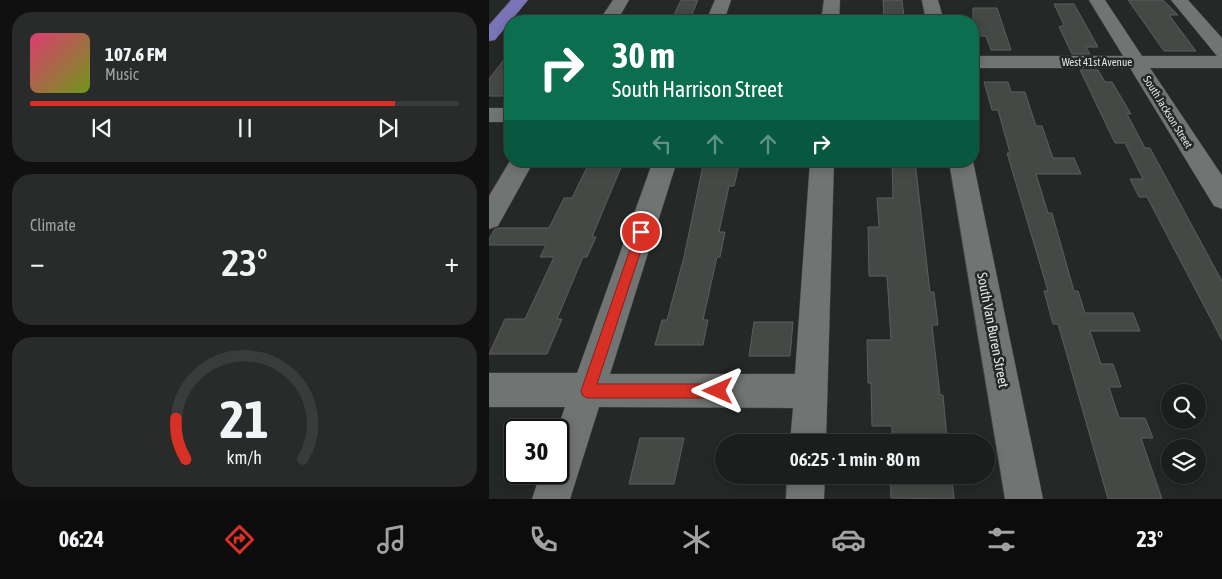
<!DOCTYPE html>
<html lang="en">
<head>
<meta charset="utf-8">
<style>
  :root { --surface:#1b1e1c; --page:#282b29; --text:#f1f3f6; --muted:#a0a2a3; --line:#393c3b; --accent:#d93025 }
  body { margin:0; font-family:"Asap Condensed",sans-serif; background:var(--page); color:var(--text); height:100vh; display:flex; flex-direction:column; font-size:19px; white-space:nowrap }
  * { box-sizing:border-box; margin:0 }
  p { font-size:16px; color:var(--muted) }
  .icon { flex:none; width:28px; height:28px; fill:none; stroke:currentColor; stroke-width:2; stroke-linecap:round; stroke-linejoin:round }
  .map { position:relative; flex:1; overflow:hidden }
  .side { display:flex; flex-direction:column; gap:12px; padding:12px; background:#0f100f; width:489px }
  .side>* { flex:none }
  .banner { position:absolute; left:15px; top:15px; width:475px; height:152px; border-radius:20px; box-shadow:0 2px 12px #0003,0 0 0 1px var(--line); background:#0b6e4f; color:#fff; overflow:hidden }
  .buttons { position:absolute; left:672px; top:384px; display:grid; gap:10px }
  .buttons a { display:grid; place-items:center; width:45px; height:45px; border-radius:50%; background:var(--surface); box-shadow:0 2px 12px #0003,0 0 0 1px var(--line); font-size:25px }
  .speed { position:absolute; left:15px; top:419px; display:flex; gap:10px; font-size:25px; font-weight:700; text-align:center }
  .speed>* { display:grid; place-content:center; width:65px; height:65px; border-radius:50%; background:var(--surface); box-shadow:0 2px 12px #0003,0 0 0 1px var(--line); line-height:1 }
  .speed .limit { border:2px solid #111; border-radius:8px; background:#fff; color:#111 }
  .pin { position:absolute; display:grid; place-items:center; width:42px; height:42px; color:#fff; margin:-21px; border:2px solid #fff; border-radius:50%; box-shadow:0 1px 5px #0007 }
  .me { position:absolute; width:55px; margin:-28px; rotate:270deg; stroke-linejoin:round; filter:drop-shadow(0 0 4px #0008) }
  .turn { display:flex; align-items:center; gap:18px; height:105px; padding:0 25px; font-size:22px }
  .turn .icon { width:65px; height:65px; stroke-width:2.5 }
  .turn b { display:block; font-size:35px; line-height:42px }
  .lanes { display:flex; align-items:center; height:48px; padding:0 25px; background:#0003; justify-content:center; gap:25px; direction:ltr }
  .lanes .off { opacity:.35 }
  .big { font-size:38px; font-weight:600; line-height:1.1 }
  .side .tile { flex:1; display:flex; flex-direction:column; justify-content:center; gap:8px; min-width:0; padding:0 18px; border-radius:20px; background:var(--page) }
  .side .dial { align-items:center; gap:0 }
  .dial svg { height:130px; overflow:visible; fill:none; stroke:var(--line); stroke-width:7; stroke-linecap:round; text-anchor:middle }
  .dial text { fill:var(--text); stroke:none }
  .song { display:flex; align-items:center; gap:15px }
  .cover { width:60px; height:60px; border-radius:8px; background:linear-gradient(135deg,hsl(340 70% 55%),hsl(80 70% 35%)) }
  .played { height:5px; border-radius:2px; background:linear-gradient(90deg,var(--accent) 85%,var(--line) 85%) }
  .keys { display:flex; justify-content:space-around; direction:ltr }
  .heat { display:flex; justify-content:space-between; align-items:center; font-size:28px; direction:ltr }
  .trip { position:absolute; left:226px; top:434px; width:280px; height:50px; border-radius:25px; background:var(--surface); box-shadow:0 2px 12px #0003,0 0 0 1px var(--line); font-weight:600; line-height:50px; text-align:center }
  .dock { display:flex; height:80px; justify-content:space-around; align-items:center; background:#0b0c0b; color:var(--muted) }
  .dock .icon { width:35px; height:35px }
  .dock .on { color:var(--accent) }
  .dock b { font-size:22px; color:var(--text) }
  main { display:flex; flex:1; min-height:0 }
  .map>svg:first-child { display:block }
  .building { fill:#454946; stroke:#5b5f5c }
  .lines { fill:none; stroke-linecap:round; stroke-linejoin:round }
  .minor-casing { stroke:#404442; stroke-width:1 }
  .major-casing { stroke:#404442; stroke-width:1 }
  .minor { fill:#707472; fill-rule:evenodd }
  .major { fill:#7b74b8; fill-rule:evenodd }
  .route { fill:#d93025; stroke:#8d1f18 }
  .labels { text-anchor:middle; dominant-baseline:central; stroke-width:5; stroke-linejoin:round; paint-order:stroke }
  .far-street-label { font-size:11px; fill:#e2e4e3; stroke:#242826 }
  .street-label { font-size:14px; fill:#e2e4e3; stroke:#242826 }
</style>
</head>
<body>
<main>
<section class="side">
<div class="tile">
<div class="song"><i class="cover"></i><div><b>107.6 FM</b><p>Music</p></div></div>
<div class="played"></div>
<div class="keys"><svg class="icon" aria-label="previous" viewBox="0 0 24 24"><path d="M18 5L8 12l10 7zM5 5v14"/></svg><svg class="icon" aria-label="pause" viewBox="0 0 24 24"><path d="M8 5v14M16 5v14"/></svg><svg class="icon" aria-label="next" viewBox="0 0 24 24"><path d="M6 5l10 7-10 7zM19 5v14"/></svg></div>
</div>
<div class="tile"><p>Climate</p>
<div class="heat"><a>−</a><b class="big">23°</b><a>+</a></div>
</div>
<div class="tile dial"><svg viewBox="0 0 100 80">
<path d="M14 69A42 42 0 1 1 86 69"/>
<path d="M14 69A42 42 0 0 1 8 44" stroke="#d93025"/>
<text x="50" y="56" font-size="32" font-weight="700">21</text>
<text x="50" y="72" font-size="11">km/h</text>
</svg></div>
</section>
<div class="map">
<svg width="734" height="499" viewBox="0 0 734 499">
  <rect width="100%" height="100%" fill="#242826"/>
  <!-- building -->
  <g class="building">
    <path d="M192 0H209L201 19H183Z"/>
    <path d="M394 0H413L415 16H395Z"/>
    <path d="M639 0H674L689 15H680L707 51H675Z"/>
    <path d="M565 4H585L609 47H597L601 54H583L570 27 575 25Z"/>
    <path d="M484 8H508L522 50H502L497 36H484Z"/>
    <path d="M21 52V90L17 96H0V79Z"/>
    <path d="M591 70H609L616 82H623L642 114H638L656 148H661L734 283V342L658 197H650L641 179H654L636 143H626Z"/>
    <path d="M495 82H519L522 92H536L547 126H553L564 158H585L592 174H547L559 213H563L585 291H589L596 313H644L651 331H601L612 364H624L632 387H620L630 418H656L664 438H652L673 499H619L569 324H564L555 291H559L518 153H521L509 110H503Z"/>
    <path d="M403 161H426L441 292H445L449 325H443L451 395H454L458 438H403V426H383L382 383H379L378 340H402L398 276H380L379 227H390L388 198H404Z"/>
    <path d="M99 165H133L103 237H107L98 257H94L68 319H73L58 354H0L16 319H36L65 257H51L57 245H0V239L6 229 10 228H60L75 198H83Z"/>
    <path d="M214 165H250L245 186H240L230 232H236L231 257H228L214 320H219L214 345H166L173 320H178L195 257Z"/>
    <path d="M265 322H304L301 356H260Z"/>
    <path d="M151 438H195L185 484H140Z"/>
    <path d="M401 475 463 478 465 499 402 498Z"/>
  </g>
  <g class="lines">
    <!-- minor casing -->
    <g class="minor-casing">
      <g id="minor">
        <path d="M124 0H140L128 21H110Z"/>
        <path d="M226 0H242L235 21H217Z"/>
        <path d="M335 0H351L350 21H332Z"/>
        <path d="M433 0H449L455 21H437Z"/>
        <path d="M600 0H616L653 56H728L682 0H699L734 39V68H661L734 177V209L725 206 641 68H484V56H634Z"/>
        <rect x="0" y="108" width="21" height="14"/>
        <path d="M21 161H45L9 226 0 229V196Z"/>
        <path d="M164 161H188L121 374H306L321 161H345L337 442H301L304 408 110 407 81 499H43L52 472H69L68 430 76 407H0V373H88Z"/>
        <path d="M460 161H484L554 499H516Z"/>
        <path d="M298 475H336L335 499H297Z"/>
      </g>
    </g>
    <!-- major casing -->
    <g class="major-casing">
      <path id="major" d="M22 0H39L6 40 0 41V25Z"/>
    </g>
    <!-- minor -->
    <use href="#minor" class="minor"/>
    <!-- major -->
    <use href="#major" class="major"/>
  </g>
  <!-- route -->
  <path class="route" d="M152 227 158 232 108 384H229L234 386 236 391 234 396 229 398H99L94 396 92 391 147 232Z"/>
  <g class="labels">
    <!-- far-street labels -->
    <g class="far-street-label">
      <text x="608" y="62">West 41st Avenue</text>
      <text transform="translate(679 112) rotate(58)">South Jackson Street</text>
    </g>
    <!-- street labels -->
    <g class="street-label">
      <text transform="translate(504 330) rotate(79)">South Van Buren Street</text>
    </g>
  </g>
</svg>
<div class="buttons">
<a><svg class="icon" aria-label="search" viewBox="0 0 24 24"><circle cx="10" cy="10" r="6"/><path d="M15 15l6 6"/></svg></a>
<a><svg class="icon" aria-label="layers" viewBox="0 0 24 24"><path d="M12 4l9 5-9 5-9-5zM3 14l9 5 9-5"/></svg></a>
</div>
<div class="speed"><div class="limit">30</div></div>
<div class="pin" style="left:152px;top:232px;background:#d93025"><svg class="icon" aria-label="arrive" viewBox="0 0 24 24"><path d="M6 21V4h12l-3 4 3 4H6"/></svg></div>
<svg class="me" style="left:229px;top:391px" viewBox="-20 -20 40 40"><path d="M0-17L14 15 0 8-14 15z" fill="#d93025" stroke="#fff" stroke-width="4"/></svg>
<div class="trip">06:25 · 1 min · 80 m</div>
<div class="banner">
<div class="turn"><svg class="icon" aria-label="right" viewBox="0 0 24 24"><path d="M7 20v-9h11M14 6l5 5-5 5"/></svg><div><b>30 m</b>South Harrison Street</div></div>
<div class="lanes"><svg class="icon off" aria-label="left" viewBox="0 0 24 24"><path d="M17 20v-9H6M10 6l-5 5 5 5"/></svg><svg class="icon off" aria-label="ahead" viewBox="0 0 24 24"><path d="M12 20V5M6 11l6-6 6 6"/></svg><svg class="icon off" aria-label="ahead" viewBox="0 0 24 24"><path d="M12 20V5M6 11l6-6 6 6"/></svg><svg class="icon" aria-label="right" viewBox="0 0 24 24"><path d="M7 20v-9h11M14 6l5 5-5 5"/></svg></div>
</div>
</div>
</main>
<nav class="dock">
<b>06:24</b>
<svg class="icon on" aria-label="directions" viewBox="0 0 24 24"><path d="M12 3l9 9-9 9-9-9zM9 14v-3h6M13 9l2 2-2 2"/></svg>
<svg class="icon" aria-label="music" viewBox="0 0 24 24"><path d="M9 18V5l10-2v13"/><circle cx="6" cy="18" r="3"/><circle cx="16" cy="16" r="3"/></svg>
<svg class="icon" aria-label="phone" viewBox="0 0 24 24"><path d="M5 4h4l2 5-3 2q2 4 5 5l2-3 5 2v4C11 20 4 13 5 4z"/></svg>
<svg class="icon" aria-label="climate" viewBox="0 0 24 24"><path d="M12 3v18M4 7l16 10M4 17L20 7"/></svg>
<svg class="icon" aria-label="car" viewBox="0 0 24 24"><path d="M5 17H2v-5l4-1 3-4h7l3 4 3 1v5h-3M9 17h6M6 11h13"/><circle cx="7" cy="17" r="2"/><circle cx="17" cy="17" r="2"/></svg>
<svg class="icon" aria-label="filters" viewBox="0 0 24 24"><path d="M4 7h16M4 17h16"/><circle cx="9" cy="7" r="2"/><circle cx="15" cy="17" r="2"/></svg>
<b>23°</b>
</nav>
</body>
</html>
